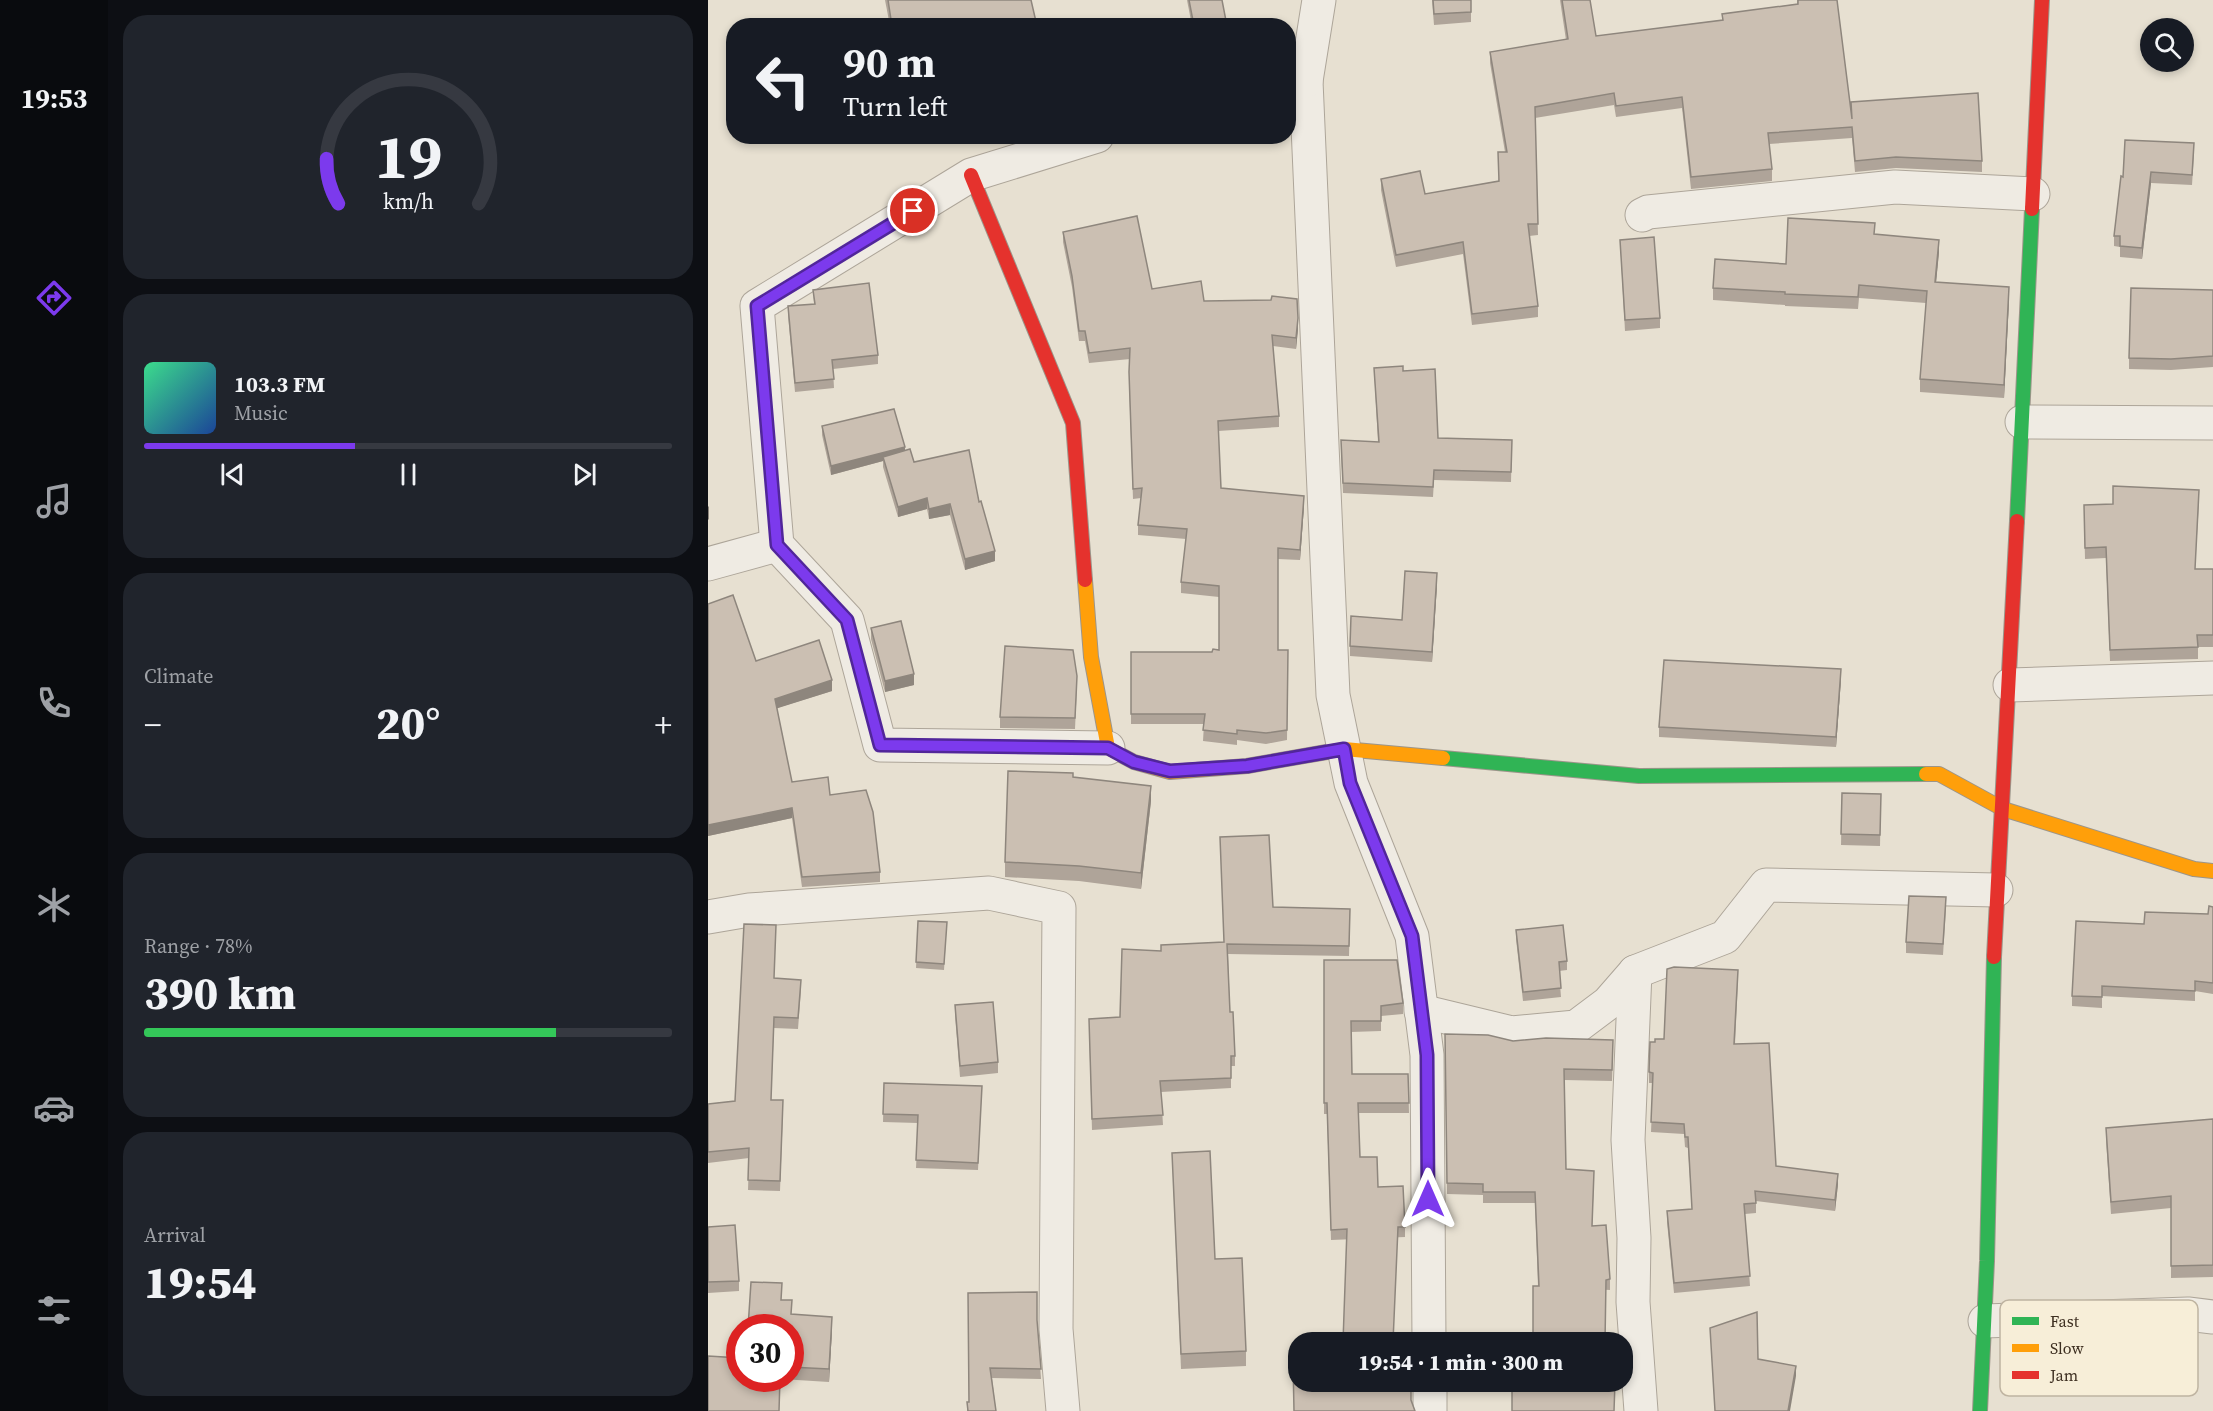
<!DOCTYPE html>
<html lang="en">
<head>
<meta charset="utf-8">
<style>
  :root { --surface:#171b24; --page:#20242c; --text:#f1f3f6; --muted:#9ea1a6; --line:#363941; --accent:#7c3aed }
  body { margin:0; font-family:"Source Serif 4",serif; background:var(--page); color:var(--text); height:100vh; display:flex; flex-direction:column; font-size:22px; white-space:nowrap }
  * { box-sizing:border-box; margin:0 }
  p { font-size:20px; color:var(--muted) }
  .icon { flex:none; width:33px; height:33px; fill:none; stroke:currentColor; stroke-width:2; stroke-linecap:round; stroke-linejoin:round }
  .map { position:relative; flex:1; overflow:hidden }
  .sheet { display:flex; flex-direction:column; gap:15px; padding:15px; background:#0d0f14; width:600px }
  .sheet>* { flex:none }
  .hud { position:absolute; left:18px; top:18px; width:570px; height:126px; border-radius:24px; box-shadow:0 3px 9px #0003; background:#171b24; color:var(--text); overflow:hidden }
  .fabs { position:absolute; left:1432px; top:18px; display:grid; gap:12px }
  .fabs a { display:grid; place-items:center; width:54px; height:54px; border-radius:50%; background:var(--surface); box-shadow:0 3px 9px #0003; font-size:30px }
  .speed { position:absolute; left:18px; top:1314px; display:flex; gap:12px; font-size:30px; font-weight:700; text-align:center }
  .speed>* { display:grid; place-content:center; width:78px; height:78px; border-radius:50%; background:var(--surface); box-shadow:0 3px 9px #0003; line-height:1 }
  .speed .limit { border:9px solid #d22; background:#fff; color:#111 }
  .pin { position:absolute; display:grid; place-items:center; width:51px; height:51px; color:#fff; margin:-26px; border:3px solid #fff; border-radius:50%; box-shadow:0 2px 6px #0007 }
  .me { position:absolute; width:66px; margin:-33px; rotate:0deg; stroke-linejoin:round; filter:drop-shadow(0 0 4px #0008) }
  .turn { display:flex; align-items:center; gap:21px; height:126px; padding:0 18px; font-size:27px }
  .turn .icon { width:78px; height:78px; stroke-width:2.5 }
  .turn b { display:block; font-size:42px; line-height:51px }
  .big { font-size:45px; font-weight:800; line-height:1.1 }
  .sheet .widget { flex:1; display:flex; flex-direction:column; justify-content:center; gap:9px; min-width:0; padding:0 21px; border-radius:24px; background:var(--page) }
  .sheet .dial { align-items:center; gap:0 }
  .dial svg { height:156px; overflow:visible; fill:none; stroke:var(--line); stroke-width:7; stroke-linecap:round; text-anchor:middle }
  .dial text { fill:var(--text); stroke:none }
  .song { display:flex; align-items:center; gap:18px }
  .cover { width:72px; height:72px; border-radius:9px; background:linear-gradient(135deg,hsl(150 70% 55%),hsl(220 70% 35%)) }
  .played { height:6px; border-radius:3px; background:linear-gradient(90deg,var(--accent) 40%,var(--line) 40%) }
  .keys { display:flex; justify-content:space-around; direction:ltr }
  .heat { display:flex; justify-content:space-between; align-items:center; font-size:33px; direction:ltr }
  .charge { height:9px; border-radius:4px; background:linear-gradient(90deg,#34c759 78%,var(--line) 0) }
  .trip { position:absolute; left:580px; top:1332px; width:345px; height:60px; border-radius:24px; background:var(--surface); box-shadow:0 3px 9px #0003; font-weight:800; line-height:60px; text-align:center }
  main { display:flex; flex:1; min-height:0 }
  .tabs { display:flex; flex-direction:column; width:108px; justify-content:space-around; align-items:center; background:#090b0e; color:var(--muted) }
  .tabs .icon { width:42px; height:42px }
  .tabs .current { color:var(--accent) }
  .tabs b { font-size:27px; color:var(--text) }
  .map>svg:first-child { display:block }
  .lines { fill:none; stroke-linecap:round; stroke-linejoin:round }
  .street-casing { stroke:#ada599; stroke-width:35 }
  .fast-casing { stroke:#9c958a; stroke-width:16 }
  .slow-casing { stroke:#9c958a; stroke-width:16 }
  .jam-casing { stroke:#9c958a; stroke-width:16 }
  .street { stroke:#efebe3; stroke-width:33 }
  .fast { stroke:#30b455; stroke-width:14 }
  .slow { stroke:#ff9f0a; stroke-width:14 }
  .jam { stroke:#e5322d; stroke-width:14 }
  .wall { fill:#afa499 }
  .shaded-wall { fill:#8e867d }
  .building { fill:#cbbfb2; stroke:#8e867d; stroke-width:1.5 }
  .route-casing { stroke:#51269a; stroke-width:15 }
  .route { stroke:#7c3aed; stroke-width:10 }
  .key { fill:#f7eed8; stroke:#bfb4a1; stroke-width:1.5 }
  .key-label { font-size:16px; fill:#3d2e20 }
</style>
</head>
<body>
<main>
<nav class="tabs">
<b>19:53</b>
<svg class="icon current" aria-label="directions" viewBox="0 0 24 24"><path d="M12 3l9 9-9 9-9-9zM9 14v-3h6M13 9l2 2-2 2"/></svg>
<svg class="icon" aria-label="music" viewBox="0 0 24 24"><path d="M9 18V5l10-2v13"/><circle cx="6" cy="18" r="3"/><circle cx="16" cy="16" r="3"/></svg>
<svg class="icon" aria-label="phone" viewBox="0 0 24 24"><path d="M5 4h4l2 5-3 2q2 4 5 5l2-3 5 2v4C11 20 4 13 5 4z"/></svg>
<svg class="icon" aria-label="climate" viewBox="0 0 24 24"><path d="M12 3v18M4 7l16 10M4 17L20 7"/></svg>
<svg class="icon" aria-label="car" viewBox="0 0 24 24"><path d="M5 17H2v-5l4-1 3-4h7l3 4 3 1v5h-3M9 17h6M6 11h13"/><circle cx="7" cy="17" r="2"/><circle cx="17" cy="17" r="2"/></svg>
<svg class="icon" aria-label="filters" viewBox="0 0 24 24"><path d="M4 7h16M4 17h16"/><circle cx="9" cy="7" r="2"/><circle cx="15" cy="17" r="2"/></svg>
</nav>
<section class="sheet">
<div class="widget dial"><svg viewBox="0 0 100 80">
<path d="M14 69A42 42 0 1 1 86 69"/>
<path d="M14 69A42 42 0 0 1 8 46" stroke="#7c3aed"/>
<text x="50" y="56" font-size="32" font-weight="700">19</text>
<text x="50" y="72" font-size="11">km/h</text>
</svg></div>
<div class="widget">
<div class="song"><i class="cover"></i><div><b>103.3 FM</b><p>Music</p></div></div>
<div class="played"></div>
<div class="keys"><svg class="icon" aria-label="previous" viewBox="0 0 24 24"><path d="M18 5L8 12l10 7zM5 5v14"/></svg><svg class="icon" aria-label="pause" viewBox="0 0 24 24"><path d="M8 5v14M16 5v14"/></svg><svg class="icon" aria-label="next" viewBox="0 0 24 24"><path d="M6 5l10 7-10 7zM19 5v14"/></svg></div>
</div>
<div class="widget"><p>Climate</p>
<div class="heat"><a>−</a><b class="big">20°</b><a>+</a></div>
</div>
<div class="widget"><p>Range · 78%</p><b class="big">390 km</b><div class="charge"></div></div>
<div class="widget"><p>Arrival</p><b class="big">19:54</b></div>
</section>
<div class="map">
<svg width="1505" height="1411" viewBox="0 0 1505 1411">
  <rect width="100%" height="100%" fill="#e7e0d1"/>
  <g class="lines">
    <!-- street casing -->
    <g class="street-casing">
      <g id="street">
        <path d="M598 81 625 695 643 783 704 936 719 1055 721 1342"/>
        <path d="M580 85 598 81 611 0"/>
        <path d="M389 136 263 175 49 306 69 545 139 620 172 745 400 748"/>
        <path d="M934 215 940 212 1187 187 1325 194"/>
        <path d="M1314 422 1505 423"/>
        <path d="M0 564 69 545"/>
        <path d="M1302 685 1505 678"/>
        <path d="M0 917 41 910 281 893 351 908 348 1329 355 1411"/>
        <path d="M927 972 920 1140 926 1238 925 1302 933 1411"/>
        <path d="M713 1011 804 1033 868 1027 900 1003 927 972 1017 937 1058 885 1288 890"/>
        <path d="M1277 1321 1480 1314 1505 1317"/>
        <path d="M722 1382V1411"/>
      </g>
    </g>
    <!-- fast casing -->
    <g class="fast-casing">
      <g id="fast">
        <path d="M1309 521 1324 209"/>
        <path d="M735 758 931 776 1218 774"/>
        <path d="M1272 1411 1279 1261 1286 957"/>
      </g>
    </g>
    <!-- slow casing -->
    <g class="slow-casing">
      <g id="slow">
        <path d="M377 580 383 657 400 748 426 762 462 772 539 766 636 749 735 758"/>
        <path d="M1218 774H1231L1295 809 1486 869 1505 871"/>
      </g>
    </g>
    <!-- jam casing -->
    <g class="jam-casing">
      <g id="jam">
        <path d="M263 175 365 423 377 580"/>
        <path d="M1324 209 1334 0"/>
        <path d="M1286 957 1309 521"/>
      </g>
    </g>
    <!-- street -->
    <use href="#street" class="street"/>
    <!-- fast -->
    <use href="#fast" class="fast"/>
    <!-- slow -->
    <use href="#slow" class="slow"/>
    <!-- jam -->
    <use href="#jam" class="jam"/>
  </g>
  <!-- wall -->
  <g class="wall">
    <path d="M177 0H323L329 26H182Z"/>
    <path d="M479 0H514L519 26H484Z"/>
    <path d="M724 0H763V22L726 25Z"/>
    <path d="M852 0H882L888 36 1014 20V14L1089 4V0H1129L1143 111 1274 161V172L1188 168 1147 172 1144 138 1061 144 1064 169V181L983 189 974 108 908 117 906 105 827 118 830 235 821 236 830 306V317L764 325 755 254 688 267 673 190V179L717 194 790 181 797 152 782 63V52L858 40Z"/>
    <path d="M1486 154 1484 185 1443 183 1434 259 1412 257V247L1406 246V236L1415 177Z"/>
    <path d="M355 232 444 289 496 301 590 329 588 349 565 346 571 416V427L510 431 513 488 596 506 592 560 570 559V650H580L579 740 558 744 529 740V745L495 741 496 724H423V652H504L511 650V597L473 593V582L478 539 430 535V525L433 498 425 499 421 382 422 359 381 363 377 341H371L364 287 355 242Z"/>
    <path d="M1167 234 1231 252 1228 282 1301 300 1296 398 1212 392V379L1218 303 1151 298 1150 309 1077 306V305L1005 300V288Z"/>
    <path d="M912 240 952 318V328L917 331Z"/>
    <path d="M105 290 170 355V364L125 369 126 388 87 392 80 315V306L106 304Z"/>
    <path d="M1505 290V367L1463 370 1421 369V358Z"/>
    <path d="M666 368 695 371 730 438 804 440 803 482 726 480 725 497 635 493 633 450 670 442Z"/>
    <path d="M114 426 197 450 206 462 271 502 287 561 257 570 242 515 221 519 219 509 190 517 175 467V461L123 475 114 435Z"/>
    <path d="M1491 502 1487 569H1505V647H1490V659L1402 661 1398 558 1377 559 1376 516Z"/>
    <path d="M729 584 724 662 642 656V646L694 620Z"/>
    <path d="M0 604 48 661 124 691 69 708 84 782 122 795 172 872V882L94 887 84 818 0 836Z"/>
    <path d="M163 628 206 685 177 692 163 639Z"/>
    <path d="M1133 679 1128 747 951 737V727Z"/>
    <path d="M369 686 367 729 292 728V717Z"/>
    <path d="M1134 793 1173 794 1172 846 1133 845Z"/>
    <path d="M443 801 433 889 371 881 297 877V862Z"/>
    <path d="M565 907 642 909 641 956 520 954 522 1012 527 1056V1066H523V1088L453 1092 455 1125 384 1130 381 1029 412 1017 453 951 516 942Z"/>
    <path d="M1505 907V994L1487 991V1001L1394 996V1008L1364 1006V996L1436 924 1500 914Z"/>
    <path d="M1238 908 1235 955 1198 953V942Z"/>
    <path d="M210 921 239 922 236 970 208 968Z"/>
    <path d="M808 930 859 961V970L851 971 853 997 815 1001 808 939Z"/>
    <path d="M616 960 695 1003V1014L673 1016V1031L643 1032 644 1074H700L701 1113H650L652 1157 670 1187 697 1227V1237L623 1240 619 1114H616Z"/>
    <path d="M66 978 93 990 90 1029 66 1028 63 1100 75 1111 72 1191 40 1190 41 1158 0 1163V1104L27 1101Z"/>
    <path d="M1030 980 1027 1044 1068 1166 1130 1184 1127 1211 1048 1201V1213L1037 1214 1042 1286 966 1293 959 1222V1211L984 1209 980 1148 977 1147 976 1134 943 1132 945 1083H941V1072L947 1042 956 1039Z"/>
    <path d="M247 1005 290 1062V1073L252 1077 247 1015Z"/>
    <path d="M737 1034 905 1051 904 1081 856 1080 858 1169 886 1182 884 1226 902 1279V1290L830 1286 827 1203H775V1195L739 1194Z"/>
    <path d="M176 1083 274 1086 270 1170 208 1168 210 1123 175 1122Z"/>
    <path d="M1505 1119V1277L1463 1278V1208L1403 1214 1398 1140V1128Z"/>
    <path d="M464 1153 507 1259 538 1351V1366L473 1369Z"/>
    <path d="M0 1227 31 1281V1291L0 1293Z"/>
    <path d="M260 1293 329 1320 333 1379 284 1378 288 1411H259V1402H261Z"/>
    <path d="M73 1300 84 1315 124 1330 121 1382 73 1379 32 1378H82V1328H40Z"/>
  </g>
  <!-- shaded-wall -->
  <g class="shaded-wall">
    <path d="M1443 172V183L1434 259V248Z"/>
    <path d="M1231 240V252L1227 294V282Z"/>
    <path d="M1301 287V300L1296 398V385Z"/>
    <path d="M590 318V329L588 349V338Z"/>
    <path d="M197 447V455L175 457V461L123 475V466Z"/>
    <path d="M596 496V506L592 560V550Z"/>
    <path d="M219 498V509L190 517V507Z"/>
    <path d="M242 504V515L221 519V509Z"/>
    <path d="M1 506V519L0 520V507Z"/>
    <path d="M287 551V561L257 570V559Z"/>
    <path d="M729 573V584L724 662V652Z"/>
    <path d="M1133 669V679L1128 747V737Z"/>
    <path d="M206 674V685L177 692V681Z"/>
    <path d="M124 680V691L67 709V699Z"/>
    <path d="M443 786V801L433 889V873Z"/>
    <path d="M84 808V818L0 836V825Z"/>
    <path d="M1130 1174V1184L1127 1211V1200Z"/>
    <path d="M124 1317V1330L121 1382V1369Z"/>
    <path d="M1088 1366V1376L1082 1411H1080Z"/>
  </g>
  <!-- building -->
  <g class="building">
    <path d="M180 0H323L329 26H184Z"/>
    <path d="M481 0H514L519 26H486Z"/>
    <path d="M725 0H763V12L726 14Z"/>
    <path d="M854 0H882L888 36 1015 20 1014 14 1090 4V0H1129L1144 119 1143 102 1270 93 1274 161 1188 157 1147 161 1144 127 1060 133 1064 169 983 177 974 97 908 106 906 93 827 107 830 224H820L830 306 764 314 755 242 688 255 673 179 712 171 717 194 791 181 790 152H799L782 52 860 39Z"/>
    <path d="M346 23V26H334Z"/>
    <path d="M1417 140 1486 143 1484 175 1443 172 1434 248 1412 246V236H1406L1413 176 1415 177Z"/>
    <path d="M429 216 444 289 493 281 496 301 563 300 564 296 589 299 590 318 588 338 564 335 571 416 510 421 513 488 596 496 592 550 570 548V650H580L579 730 558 733 529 730V734L495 730 497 714H423V652H504L505 649 511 650V586L473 582 479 529 430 525 434 488 425 489 421 372 422 348 381 353 377 331H371L364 276 355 232Z"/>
    <path d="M1080 218 1167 223 1166 234 1231 240 1227 282 1301 287 1296 385 1212 379 1219 291 1151 285 1150 297 1077 294V292L1005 288 1007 259 1078 264Z"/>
    <path d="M946 237 952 318 917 320 912 240Z"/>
    <path d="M161 283 170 355 124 360 126 379 87 383 80 306 107 304 105 290Z"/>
    <path d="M1423 288 1505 290V356L1463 359 1421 358Z"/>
    <path d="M695 366V371L727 369 730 438 804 440 803 472 726 470 725 487 635 483 633 440 671 442 666 368Z"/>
    <path d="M186 409 197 447 123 466 114 426Z"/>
    <path d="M202 449 206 462 261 450 271 502 273 501 287 551 257 559 242 504 221 509 219 498 190 507 175 457Z"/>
    <path d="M1405 486 1491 490 1487 569H1505V635H1489L1490 647 1402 650 1398 547 1377 548 1376 505 1405 504Z"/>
    <path d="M697 571 729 573 724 652 642 646 643 616 694 620Z"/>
    <path d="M25 595 48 661 111 640 124 680 67 699 84 782 120 777 122 795 158 790 165 812 172 872 94 877 84 808 0 825V604Z"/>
    <path d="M193 621 206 674 177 681 163 628Z"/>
    <path d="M297 646 365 650 369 676 367 718 292 717Z"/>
    <path d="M956 660 1133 669 1128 737 951 727Z"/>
    <path d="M300 771 365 773V777L443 786 433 873 371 866 297 862Z"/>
    <path d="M1134 793 1173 794 1172 835 1133 834Z"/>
    <path d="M561 835 565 907 642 909 641 946 519 944 522 1012H525L527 1056H523V1078L452 1081 455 1115 384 1119 381 1019 412 1017 414 949 453 951V945L516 942 512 837Z"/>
    <path d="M1201 896 1238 897 1235 944 1198 942Z"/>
    <path d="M1501 906 1505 907V983L1487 981V991L1394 986V997L1364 996 1368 921 1436 924 1437 912 1500 914Z"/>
    <path d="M210 921 239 922 236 964 208 962Z"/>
    <path d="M36 924 68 925 66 978 93 980 90 1018 66 1017 63 1100H75L72 1181 40 1180 41 1148 0 1152V1104L27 1101Z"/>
    <path d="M855 925 859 961 851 962 853 988 815 992 808 930Z"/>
    <path d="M616 960H689L695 1003 673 1006V1021H643L644 1074H700L701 1103H650L652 1157H669L670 1187 695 1186 697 1227H690L685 1342H635L639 1229 623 1230 619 1103H616Z"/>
    <path d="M966 967 1030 970 1026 1044 1061 1043 1068 1166 1130 1174 1127 1200 1047 1191 1048 1203 1036 1204 1042 1276 966 1283 959 1211 984 1209 980 1137H977L976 1124 943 1122 945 1073 941 1072 942 1042H947V1039H956L959 969Z"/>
    <path d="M285 1002 290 1062 252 1066 247 1005Z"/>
    <path d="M737 1034 780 1035 805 1041 838 1038 905 1040 904 1070 856 1069 858 1169 886 1171 884 1226 898 1225 902 1279 898 1280 897 1342H825V1286H831L827 1192H775V1184L739 1183Z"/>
    <path d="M176 1083 274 1086 270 1163 208 1160 210 1115 175 1114Z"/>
    <path d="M1505 1119V1265L1463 1266V1196L1403 1202 1398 1128Z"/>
    <path d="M502 1151 507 1259 534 1258 538 1351 473 1354 464 1153Z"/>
    <path d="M27 1225 31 1281 0 1282V1227Z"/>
    <path d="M43 1282 74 1283 73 1300H84L83 1314 124 1317 121 1369 82 1367V1328H40Z"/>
    <path d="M329 1292V1320L333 1369 282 1368 288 1411H260L259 1402H261L260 1293Z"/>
    <path d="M1049 1312 1050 1359 1088 1366 1080 1411H1007L1002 1328Z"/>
    <path d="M0 1356 32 1358V1378H72L71 1411H0Z"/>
    <path d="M591 1360V1382H703V1400L707 1411H586L585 1361Z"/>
    <path d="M824 1382H907L906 1411H804V1385H824Z"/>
  </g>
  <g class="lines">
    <!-- route casing -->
    <g class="route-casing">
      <path id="route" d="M205 211 49 306 69 545 139 620 172 745 400 748 426 762 462 771 539 766 636 749 642 783 704 936 719 1055 720 1199"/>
    </g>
    <!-- route -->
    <use href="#route" class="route"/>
  </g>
  <!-- legend -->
  <rect x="1292" y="1300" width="198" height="96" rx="9" class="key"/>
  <rect x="1304" y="1317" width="27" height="8" fill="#30b455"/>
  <rect x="1304" y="1344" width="27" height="8" fill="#ff9f0a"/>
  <rect x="1304" y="1371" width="27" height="8" fill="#e5322d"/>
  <g class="key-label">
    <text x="1342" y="1327">Fast</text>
    <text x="1342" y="1354">Slow</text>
    <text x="1342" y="1381">Jam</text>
  </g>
</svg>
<div class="fabs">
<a><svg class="icon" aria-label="search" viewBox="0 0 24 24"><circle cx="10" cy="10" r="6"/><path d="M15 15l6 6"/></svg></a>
</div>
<div class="speed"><div class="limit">30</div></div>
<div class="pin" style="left:205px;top:211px;background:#d93025"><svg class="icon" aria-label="arrive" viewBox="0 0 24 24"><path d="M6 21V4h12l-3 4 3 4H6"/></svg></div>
<svg class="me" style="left:720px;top:1199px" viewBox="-20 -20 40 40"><path d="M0-17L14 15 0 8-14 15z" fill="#7c3aed" stroke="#fff" stroke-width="4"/></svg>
<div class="trip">19:54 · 1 min · 300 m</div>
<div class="hud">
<div class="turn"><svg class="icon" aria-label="left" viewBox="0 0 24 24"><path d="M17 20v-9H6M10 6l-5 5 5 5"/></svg><div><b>90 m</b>Turn left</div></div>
</div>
</div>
</main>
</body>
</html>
